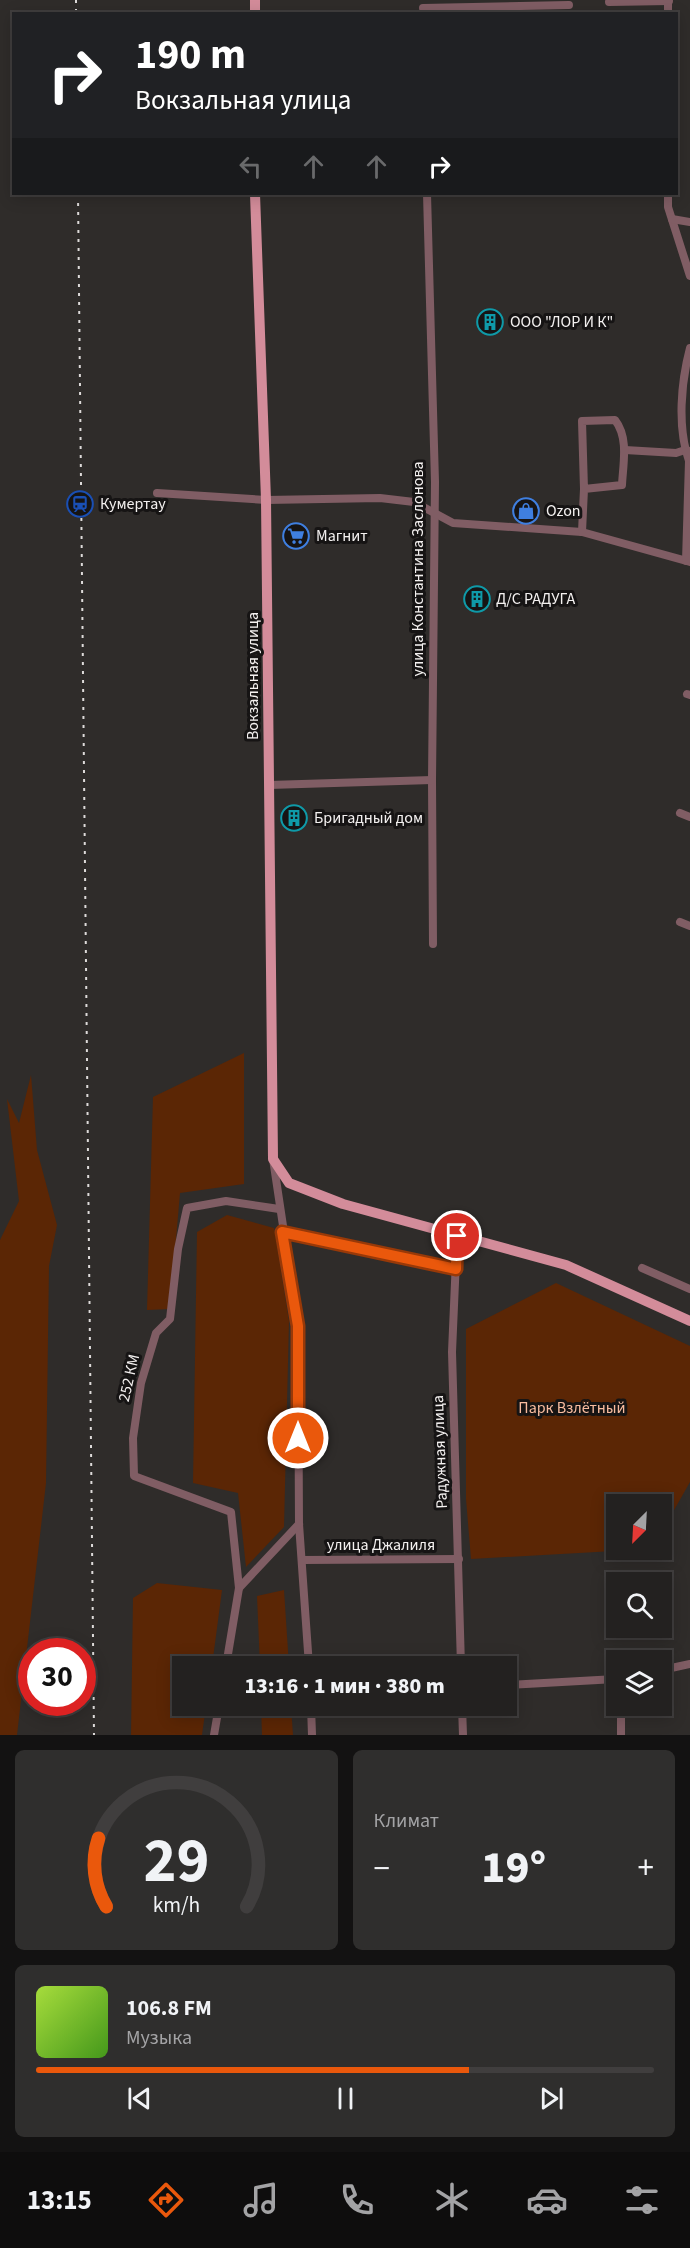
<!DOCTYPE html>
<html lang="ru">
<head>
<meta charset="utf-8">
<style>
  :root { --surface:#232120; --page:#2f2e2d; --text:#f1f3f6; --muted:#a3a3a5; --line:#403e3e; --accent:#ea580c }
  body { margin:0; font-family:"Source Sans 3",sans-serif; background:var(--page); color:var(--text); height:100vh; display:flex; flex-direction:column; font-size:22px; white-space:nowrap }
  * { box-sizing:border-box; margin:0 }
  p { font-size:20px; color:var(--muted) }
  .icon { flex:none; width:33px; height:33px; fill:none; stroke:currentColor; stroke-width:2; stroke-linecap:round; stroke-linejoin:round }
  .map { position:relative; height:1735px; overflow:hidden }
  .details { display:flex; flex-direction:column; gap:15px; padding:15px; background:#131212; flex:1 }
  .details>* { flex:none }
  .banner { position:absolute; left:12px; top:12px; width:666px; height:183px; border-radius:0px; box-shadow:0 3px 15px #0003,0 0 0 2px var(--line); background:#202124; color:#fff; overflow:hidden }
  .needle { width:39px; rotate:204deg }
  .fabs { position:absolute; left:606px; top:1494px; display:grid; gap:12px }
  .fabs a { display:grid; place-items:center; width:66px; height:66px; border-radius:0px; background:var(--surface); box-shadow:0 3px 15px #0003,0 0 0 2px var(--line); font-size:30px }
  .speed { position:absolute; left:18px; top:1638px; display:flex; gap:12px; font-size:30px; font-weight:700; text-align:center }
  .speed>* { display:grid; place-content:center; width:78px; height:78px; border-radius:50%; background:var(--surface); box-shadow:0 3px 15px #0003,0 0 0 2px var(--line); line-height:1 }
  .speed .limit { border:9px solid #d22; background:#fff; color:#111 }
  .pin { position:absolute; display:grid; place-items:center; width:51px; height:51px; color:#fff; margin:-26px; border:3px solid #fff; border-radius:50%; box-shadow:0 2px 6px #0007 }
  .me { position:absolute; width:66px; margin:-33px; rotate:0deg; stroke-linejoin:round; filter:drop-shadow(0 0 4px #0008) }
  .turn { display:flex; align-items:center; gap:21px; height:126px; padding:0 24px; font-size:27px }
  .turn .icon { width:78px; height:78px; stroke-width:2.5 }
  .turn b { display:block; font-size:42px; line-height:51px }
  .lanes { display:flex; align-items:center; height:57px; padding:0 24px; background:#0003; justify-content:center; gap:30px; direction:ltr }
  .lanes .off { opacity:.35 }
  .big { font-size:45px; font-weight:800; line-height:1.1 }
  .details .tile { flex:1; display:flex; flex-direction:column; justify-content:center; gap:9px; min-width:0; padding:0 21px; border-radius:9px; background:var(--page) }
  .details .dial { align-items:center; gap:0 }
  .dial svg { height:156px; overflow:visible; fill:none; stroke:var(--line); stroke-width:7; stroke-linecap:round; text-anchor:middle }
  .dial text { fill:var(--text); stroke:none }
  .song { display:flex; align-items:center; gap:18px }
  .cover { width:72px; height:72px; border-radius:9px; background:linear-gradient(135deg,hsl(80 70% 55%),hsl(100 70% 35%)) }
  .played { height:6px; border-radius:3px; background:linear-gradient(90deg,var(--accent) 70%,var(--line) 70%) }
  .keys { display:flex; justify-content:space-around; direction:ltr }
  .heat { display:flex; justify-content:space-between; align-items:center; font-size:33px; direction:ltr }
  .details .tiles { flex:1; display:grid; gap:15px; grid-template-columns:1fr 1fr }
  .tile:last-child { grid-column:span 2 }
  .trip { position:absolute; left:172px; top:1656px; width:345px; height:60px; border-radius:0px; background:var(--surface); box-shadow:0 3px 15px #0003,0 0 0 2px var(--line); font-weight:800; line-height:60px; text-align:center }
  .dock { display:flex; height:96px; justify-content:space-around; align-items:center; background:#0e0d0d; color:var(--muted) }
  .dock .icon { width:42px; height:42px }
  .dock .on { color:var(--accent) }
  .dock b { font-size:27px; color:var(--text) }
  .map>svg:first-child { display:block }
  .green { fill:#5b2605 }
  .lines { fill:none; stroke-linecap:round; stroke-linejoin:round }
  .minor { stroke:#805d64; stroke-width:8 }
  .major { stroke:#d38c9a; stroke-width:10 }
  .rail { stroke:#dedbda; stroke-width:2; stroke-dasharray:3 6; stroke-linecap:butt }
  .route-casing { stroke:#983908; stroke-width:15 }
  .route { stroke:#ea580c; stroke-width:10 }
  .labels { text-anchor:middle; dominant-baseline:central; stroke-width:6; stroke-linejoin:round; paint-order:stroke }
  .poi-label { font-size:16px; fill:#f4f1f0; stroke:#161414; text-anchor:start }
  .street-label { font-size:16px; fill:#f4f1f0; stroke:#161414 }
  .park-label { font-size:16px; fill:#f8bc9f; stroke:#161414 }
</style>
</head>
<body>
<div class="map">
<svg width="690" height="1735" viewBox="0 0 690 1735">
  <rect width="100%" height="100%" fill="#2f2c2a"/>
  <!-- green -->
  <g class="green">
    <path d="M244 1053V1184L180 1193 170 1309 147 1310 153 1097Z"/>
    <path d="M31 1075 37 1150 57 1225 49 1266 46 1483 17 1735H0V1240L19 1201 7 1099 19 1123Z"/>
    <path d="M227 1215 274 1228 289 1321 284 1527 246 1567 238 1493 193 1483 197 1232Z"/>
    <path d="M556 1283 690 1346V1482L669 1519 662 1527V1504H616V1550H632L471 1559 466 1499V1329Z"/>
    <path d="M157 1583 222 1590 212 1666H183V1706H206L202 1735H131L133 1598Z"/>
    <path d="M284 1590 289 1666H260L257 1596Z"/>
    <path d="M261 1706H291L293 1735H262Z"/>
  </g>
  <g class="lines">
    <!-- minor -->
    <g class="minor">
      <path d="M609 2 669 1"/>
      <path d="M423 8 569 5"/>
      <path d="M668 14V0"/>
      <path d="M427 194 435 482 432 780 433 944"/>
      <path d="M668 194V207L690 276"/>
      <path d="M672 219 690 222"/>
      <path d="M625 450 676 453 685 450 690 451"/>
      <path d="M157 493 266 500 380 498 414 502 453 523 582 532 690 562"/>
      <path d="M582 532 584 489 582 421 615 420C629 438 623 464 622 485L584 489"/>
      <path d="M686 561 689 461C677 427 681 382 690 348"/>
      <path d="M687 694 690 695"/>
      <path d="M269 785 432 780"/>
      <path d="M680 813 690 817"/>
      <path d="M680 922 690 926"/>
      <path d="M273 1159 298 1326 299 1524 309 1666"/>
      <path d="M282 1231 456 1269"/>
      <path d="M457 1236 452 1352 461 1666"/>
      <path d="M642 1268 690 1289"/>
      <path d="M302 1560 459 1559"/>
      <path d="M239 1588 231 1512 134 1476 133 1438 141 1383 156 1333 170 1319 178 1249 187 1208 226 1201 279 1209"/>
      <path d="M226 1666 239 1588 299 1524"/>
      <path d="M662 1670 690 1664"/>
      <path d="M507 1685 616 1679"/>
      <path d="M311 1706 312 1735"/>
      <path d="M462 1706 463 1735"/>
      <path d="M621 1706V1735"/>
      <path d="M214 1735 219 1706"/>
    </g>
    <!-- major -->
    <g class="major">
      <path d="M255 14V0"/>
      <path d="M255 194 266 500 273 1159 289 1183 343 1204 566 1265 690 1321"/>
    </g>
    <!-- rail -->
    <g class="rail">
      <path d="M76 0V14"/>
      <path d="M78 194 94 1735"/>
    </g>
  </g>
  <g class="lines">
    <!-- route casing -->
    <g class="route-casing">
      <path id="route" d="M298 1438V1326L282 1232 456 1269 457 1236"/>
    </g>
    <!-- route -->
    <use href="#route" class="route"/>
  </g>
  <!-- icons -->
  <defs>
    <g id="building-ring" transform="scale(1.35)"><circle r="9.5" fill="#161414" stroke="#0f9aa8" stroke-width="1.5"/><path d="M-4-6H4V6H1V3H-1V6H-4ZM-2.5-4.3h1.7v1.8h-1.7ZM.8-4.3h1.7v1.8H.8ZM-2.5-1h1.7V.8h-1.7ZM.8-1h1.7V.8H.8Z" fill="#0f9aa8"/></g>
    <g id="station-ring" transform="scale(1.35)"><circle r="9.5" fill="#161414" stroke="#1a4fb4" stroke-width="1.5"/><path d="M-3-6H3Q5-6 5-4V2Q5 4 3 4L4.5 6H3L1.5 4h-3L-3 6H-4.5L-3 4Q-5 4-5 2V-4Q-5-6-3-6ZM-3.5-4v3h7v-3ZM-3.5 1v1.5H-2V1ZM2 1v1.5H3.5V1Z" fill="#1a4fb4"/></g>
    <g id="shop-ring" transform="scale(1.35)"><circle r="9.5" fill="#161414" stroke="#3f7fe0" stroke-width="1.5"/><path d="M-5-2.5h2.3a2.7 3.5 0 0 1 5.4 0H5L5.5 6h-11ZM-1.5-2.5h3a1.5 2.3 0 0 0-3 0Z" fill="#3f7fe0"/></g>
    <g id="supermarket-ring" transform="scale(1.35)"><circle r="9.5" fill="#161414" stroke="#3f7fe0" stroke-width="1.5"/><path d="M-6-5.5h2.5l.6 2H6L4.5 2H-2.5L-4.4-4H-6ZM-1.5 3.2a1.3 1.3 0 1 0 .1 0ZM3 3.2a1.3 1.3 0 1 0 .1 0Z" fill="#3f7fe0"/></g>
  </defs>
  <g fill-rule="evenodd">
    <use href="#building-ring" x="490" y="322"/>
    <use href="#station-ring" x="80" y="504"/>
    <use href="#shop-ring" x="526" y="511"/>
    <use href="#supermarket-ring" x="296" y="536"/>
    <use href="#building-ring" x="477" y="599"/>
    <use href="#building-ring" x="294" y="818"/>
  </g>
  <g class="labels">
    <!-- poi labels -->
    <g class="poi-label">
      <text x="510" y="322">ООО "ЛОР И К"</text>
      <text x="100" y="504">Кумертау</text>
      <text x="546" y="511">Ozon</text>
      <text x="316" y="536">Магнит</text>
      <text x="496" y="599">Д/С РАДУГА</text>
      <text x="314" y="818">Бригадный дом</text>
    </g>
    <!-- street labels -->
    <g class="street-label">
      <text transform="translate(418 569) rotate(-90)">улица Константина Заслонова</text>
      <text transform="translate(253 676) rotate(-90)">Вокзальная улица</text>
      <text transform="translate(129 1378) rotate(-77)">252 КМ</text>
      <text transform="translate(440 1452) rotate(-92)">Радужная улица</text>
      <text x="381" y="1545">улица Джалиля</text>
    </g>
    <!-- park labels -->
    <g class="park-label">
      <text x="572" y="1408">Парк Взлётный</text>
    </g>
  </g>
</svg>
<div class="fabs">
<a><svg class="needle" viewBox="-14 -14 28 28"><path d="M0-13l5 13h-10z" fill="#e53935"/><path d="M0 13l5-13h-10z" fill="#a3a3a5"/></svg></a>
<a><svg class="icon" aria-label="search" viewBox="0 0 24 24"><circle cx="10" cy="10" r="6"/><path d="M15 15l6 6"/></svg></a>
<a><svg class="icon" aria-label="layers" viewBox="0 0 24 24"><path d="M12 4l9 5-9 5-9-5zM3 14l9 5 9-5"/></svg></a>
</div>
<div class="speed"><div class="limit">30</div></div>
<div class="pin" style="left:457px;top:1236px;background:#d93025"><svg class="icon" aria-label="arrive" viewBox="0 0 24 24"><path d="M6 21V4h12l-3 4 3 4H6"/></svg></div>
<svg class="me" style="left:298px;top:1438px" viewBox="-20 -20 40 40"><circle r="17" fill="#ea580c" stroke="#fff" stroke-width="3"/><path d="M0-11L8 9 0 5-8 9z" fill="#fff"/></svg>
<div class="trip">13:16 · 1 мин · 380 m</div>
<div class="banner">
<div class="turn"><svg class="icon" aria-label="right" viewBox="0 0 24 24"><path d="M7 20v-9h11M14 6l5 5-5 5"/></svg><div><b>190 m</b>Вокзальная улица</div></div>
<div class="lanes"><svg class="icon off" aria-label="left" viewBox="0 0 24 24"><path d="M17 20v-9H6M10 6l-5 5 5 5"/></svg><svg class="icon off" aria-label="ahead" viewBox="0 0 24 24"><path d="M12 20V5M6 11l6-6 6 6"/></svg><svg class="icon off" aria-label="ahead" viewBox="0 0 24 24"><path d="M12 20V5M6 11l6-6 6 6"/></svg><svg class="icon" aria-label="right" viewBox="0 0 24 24"><path d="M7 20v-9h11M14 6l5 5-5 5"/></svg></div>
</div>
</div>
<section class="details">
<div class="tiles">
<div class="tile dial"><svg viewBox="0 0 100 80">
<path d="M14 69A42 42 0 1 1 86 69"/>
<path d="M14 69A42 42 0 0 1 10 34" stroke="#ea580c"/>
<text x="50" y="56" font-size="32" font-weight="700">29</text>
<text x="50" y="72" font-size="11">km/h</text>
</svg></div>
<div class="tile"><p>Климат</p>
<div class="heat"><a>−</a><b class="big">19°</b><a>+</a></div>
</div>
<div class="tile">
<div class="song"><i class="cover"></i><div><b>106.8 FM</b><p>Музыка</p></div></div>
<div class="played"></div>
<div class="keys"><svg class="icon" aria-label="previous" viewBox="0 0 24 24"><path d="M18 5L8 12l10 7zM5 5v14"/></svg><svg class="icon" aria-label="pause" viewBox="0 0 24 24"><path d="M8 5v14M16 5v14"/></svg><svg class="icon" aria-label="next" viewBox="0 0 24 24"><path d="M6 5l10 7-10 7zM19 5v14"/></svg></div>
</div>
</div>
</section>
<nav class="dock">
<b>13:15</b>
<svg class="icon on" aria-label="directions" viewBox="0 0 24 24"><path d="M12 3l9 9-9 9-9-9zM9 14v-3h6M13 9l2 2-2 2"/></svg>
<svg class="icon" aria-label="music" viewBox="0 0 24 24"><path d="M9 18V5l10-2v13"/><circle cx="6" cy="18" r="3"/><circle cx="16" cy="16" r="3"/></svg>
<svg class="icon" aria-label="phone" viewBox="0 0 24 24"><path d="M5 4h4l2 5-3 2q2 4 5 5l2-3 5 2v4C11 20 4 13 5 4z"/></svg>
<svg class="icon" aria-label="climate" viewBox="0 0 24 24"><path d="M12 3v18M4 7l16 10M4 17L20 7"/></svg>
<svg class="icon" aria-label="car" viewBox="0 0 24 24"><path d="M5 17H2v-5l4-1 3-4h7l3 4 3 1v5h-3M9 17h6M6 11h13"/><circle cx="7" cy="17" r="2"/><circle cx="17" cy="17" r="2"/></svg>
<svg class="icon" aria-label="filters" viewBox="0 0 24 24"><path d="M4 7h16M4 17h16"/><circle cx="9" cy="7" r="2"/><circle cx="15" cy="17" r="2"/></svg>
</nav>
</body>
</html>
